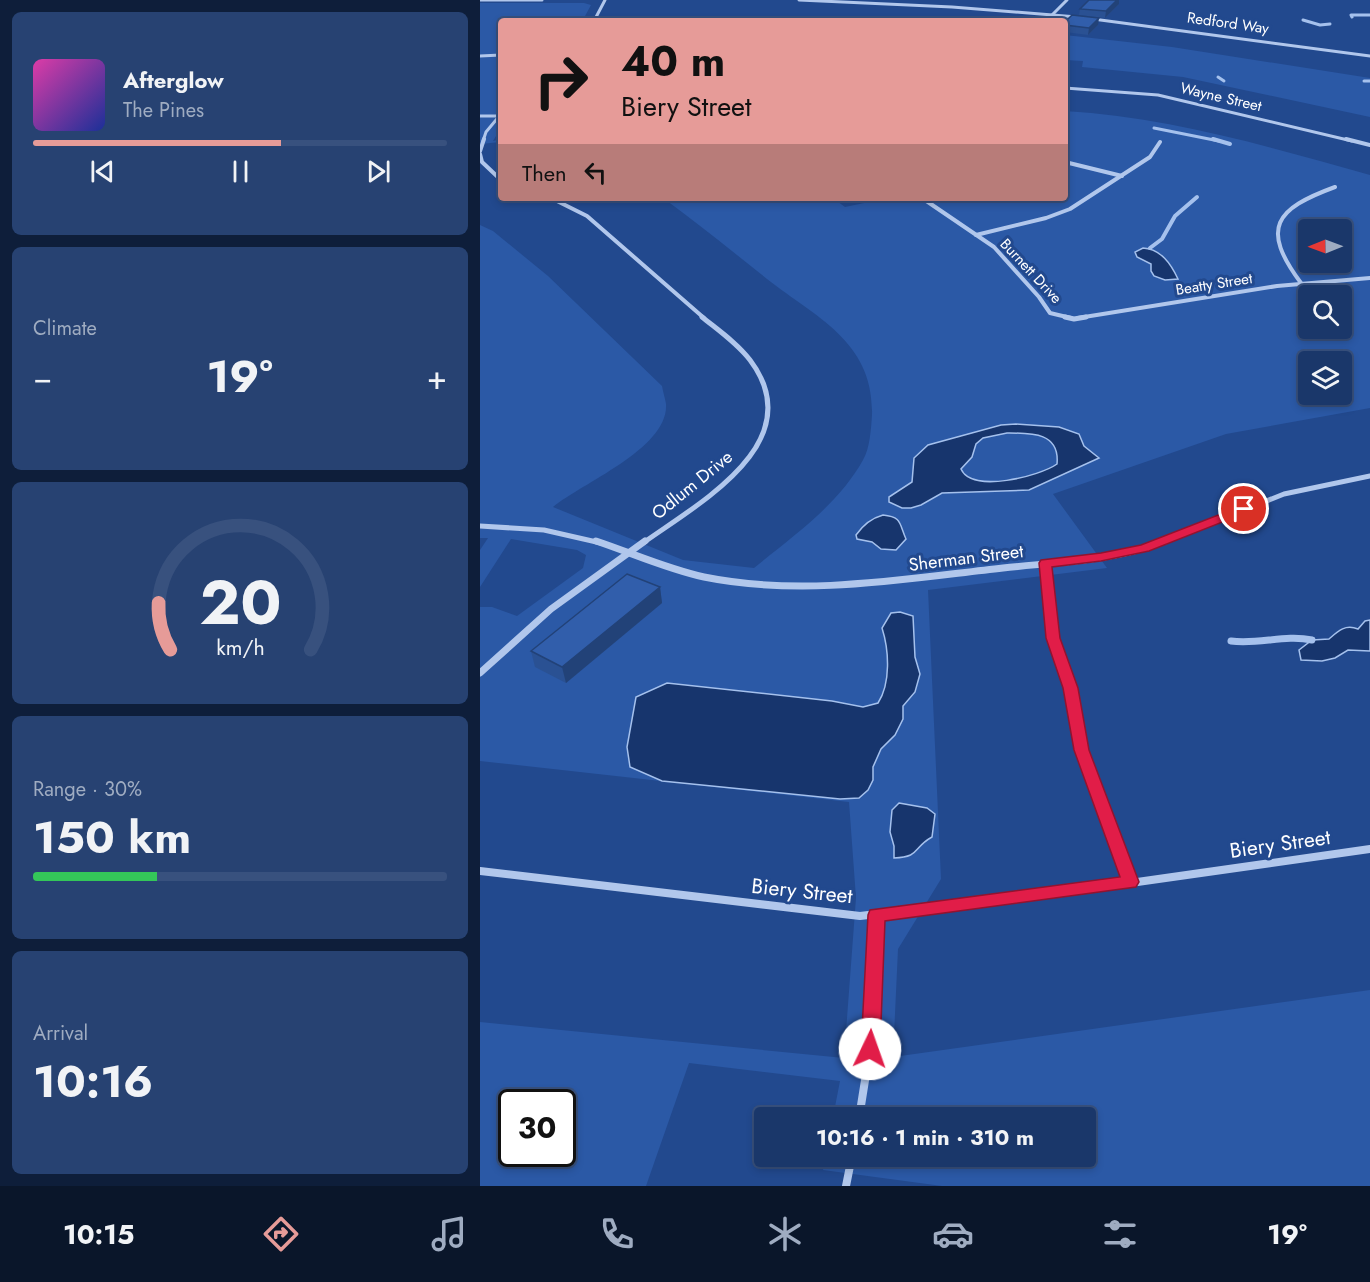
<!DOCTYPE html>
<html lang="en">
<head>
<meta charset="utf-8">
<style>
  :root { --surface:#1a376a; --page:#274272; --text:#f1f3f6; --muted:#9facc1; --line:#38517e; --accent:#e69b98 }
  body { margin:0; font-family:Jost,sans-serif; background:var(--page); color:var(--text); height:100vh; display:flex; flex-direction:column; font-size:22px; white-space:nowrap }
  * { box-sizing:border-box; margin:0 }
  p { font-size:20px; color:var(--muted) }
  .icon { flex:none; width:33px; height:33px; fill:none; stroke:currentColor; stroke-width:2; stroke-linecap:round; stroke-linejoin:round }
  .map { position:relative; flex:1; overflow:hidden }
  .details { display:flex; flex-direction:column; gap:12px; padding:12px; background:#0e1e3a; width:480px }
  .details>* { flex:none }
  .guide { position:absolute; left:18px; top:18px; width:570px; height:183px; border-radius:6px; box-shadow:0 3px 9px #0003,0 0 0 2px var(--line); background:#e69b98; color:#111; overflow:hidden }
  .needle { width:39px; rotate:269deg }
  .fabs { position:absolute; left:818px; top:219px; display:grid; gap:12px }
  .fabs a { display:grid; place-items:center; width:54px; height:54px; border-radius:6px; background:var(--surface); box-shadow:0 3px 9px #0003,0 0 0 2px var(--line); font-size:30px }
  .speed { position:absolute; left:18px; top:1089px; display:flex; gap:12px; font-size:30px; font-weight:700; text-align:center }
  .speed>* { display:grid; place-content:center; width:78px; height:78px; border-radius:50%; background:var(--surface); box-shadow:0 3px 9px #0003,0 0 0 2px var(--line); line-height:1 }
  .speed .limit { border:3px solid #111; border-radius:9px; background:#fff; color:#111 }
  .pin { position:absolute; display:grid; place-items:center; width:51px; height:51px; color:#fff; margin:-26px; border:3px solid #fff; border-radius:50%; box-shadow:0 2px 6px #0007 }
  .me { position:absolute; width:66px; margin:-33px; rotate:3deg; stroke-linejoin:round; filter:drop-shadow(0 0 4px #0008) }
  .turn { display:flex; align-items:center; gap:21px; height:126px; padding:0 24px; font-size:27px }
  .turn .icon { width:78px; height:78px; stroke-width:2.5 }
  .turn b { display:block; font-size:42px; line-height:51px }
  .then { display:flex; align-items:center; height:57px; padding:0 24px; background:#0003; gap:12px; font-size:22px }
  .big { font-size:45px; font-weight:700; line-height:1.1 }
  .details .card { flex:1; display:flex; flex-direction:column; justify-content:center; gap:9px; min-width:0; padding:0 21px; border-radius:9px; background:var(--page) }
  .details .dial { align-items:center; gap:0 }
  .dial svg { height:156px; overflow:visible; fill:none; stroke:var(--line); stroke-width:7; stroke-linecap:round; text-anchor:middle }
  .dial text { fill:var(--text); stroke:none }
  .song { display:flex; align-items:center; gap:18px }
  .cover { width:72px; height:72px; border-radius:9px; background:linear-gradient(135deg,hsl(320 70% 55%),hsl(230 70% 35%)) }
  .played { height:6px; border-radius:3px; background:linear-gradient(90deg,var(--accent) 60%,var(--line) 60%) }
  .keys { display:flex; justify-content:space-around; direction:ltr }
  .heat { display:flex; justify-content:space-between; align-items:center; font-size:33px; direction:ltr }
  .charge { height:9px; border-radius:4px; background:linear-gradient(90deg,#34c759 30%,var(--line) 0) }
  .trip { position:absolute; left:274px; top:1107px; width:342px; height:60px; border-radius:6px; background:var(--surface); box-shadow:0 3px 9px #0003,0 0 0 2px var(--line); font-weight:700; line-height:60px; text-align:center }
  .dock { display:flex; height:96px; justify-content:space-around; align-items:center; background:#0a162a; color:var(--muted) }
  .dock .icon { width:42px; height:42px }
  .dock .on { color:var(--accent) }
  .dock b { font-size:27px; color:var(--text) }
  main { display:flex; flex:1; min-height:0 }
  .map>svg:first-child { display:block }
  .green { fill:#2b59a6; fill-rule:evenodd }
  .water { fill:#17356d; stroke:#a5c1ed; stroke-width:1.5; fill-rule:evenodd }
  .lines { fill:none; stroke-linecap:round; stroke-linejoin:round }
  .stream-far2 { stroke:#a5c1ed; stroke-width:3 }
  .stream-far1 { stroke:#a5c1ed; stroke-width:4 }
  .stream { stroke:#a5c1ed; stroke-width:7 }
  .street-far4 { stroke:#b1c7ec; stroke-width:3 }
  .street-far3 { stroke:#b1c7ec; stroke-width:4 }
  .street-far2 { stroke:#b1c7ec; stroke-width:5 }
  .street-far1 { stroke:#b1c7ec; stroke-width:7 }
  .street { stroke:#b1c7ec; stroke-width:8 }
  .wall { fill:#2a5193 }
  .shaded-wall { fill:#224278 }
  .building { fill:#315eab; stroke:#224278; stroke-width:1.5 }
  .route { fill:#e11d48; stroke:#92132f; stroke-width:1.5 }
  .labels { text-anchor:middle; dominant-baseline:central; stroke-width:6; stroke-linejoin:round; paint-order:stroke }
  .far-street-label { font-size:15px; fill:#fff; stroke:#22498e }
  .street-label { font-size:18px; fill:#fff; stroke:#22498e }
  .near-street-label { font-size:21px; fill:#fff; stroke:#22498e }
</style>
</head>
<body>
<main>
<section class="details">
<div class="card">
<div class="song"><i class="cover"></i><div><b>Afterglow</b><p>The Pines</p></div></div>
<div class="played"></div>
<div class="keys"><svg class="icon" aria-label="previous" viewBox="0 0 24 24"><path d="M18 5L8 12l10 7zM5 5v14"/></svg><svg class="icon" aria-label="pause" viewBox="0 0 24 24"><path d="M8 5v14M16 5v14"/></svg><svg class="icon" aria-label="next" viewBox="0 0 24 24"><path d="M6 5l10 7-10 7zM19 5v14"/></svg></div>
</div>
<div class="card"><p>Climate</p>
<div class="heat"><a>−</a><b class="big">19°</b><a>+</a></div>
</div>
<div class="card dial"><svg viewBox="0 0 100 80">
<path d="M14 69A42 42 0 1 1 86 69"/>
<path d="M14 69A42 42 0 0 1 8 45" stroke="#e69b98"/>
<text x="50" y="56" font-size="32" font-weight="700">20</text>
<text x="50" y="72" font-size="11">km/h</text>
</svg></div>
<div class="card"><p>Range · 30%</p><b class="big">150 km</b><div class="charge"></div></div>
<div class="card"><p>Arrival</p><b class="big">10:16</b></div>
</section>
<div class="map">
<svg width="890" height="1186" viewBox="0 0 890 1186">
  <rect width="100%" height="100%" fill="#22498e"/>
  <!-- green -->
  <g class="green">
    <path d="M0 3H104L111 5 104 18 113 21H21V128L13 141 21 139V142L0 144Z"/>
    <path d="M153 17 380 21H135Z"/>
    <path d="M585 35 692 47 890 78V117L703 77 602 67 603 61 585 60Z"/>
    <path d="M585 111C689 117 790 147 890 175V408L746 434 573 494 627 568 448 590 461 879 418 949 413 1057 890 990V1186H462L343 1170 345 1157 606 1156V1118L353 1117 360 1081 209 1063 166 1186H0V1022L364 1058 376 898 369 802 0 761V607H12L37 616 103 568 106 555 97 550 31 539 0 587V550L8 538H0V225L13 231 68 276 182 386C183 392 185 398 186 404 189 448 102 483 73 507L203 560 274 568C313 536 358 505 383 460 390 448 391 429 392 415 394 342 337 318 287 279 253 252 219 224 183 198H353L365 207 408 198H585ZM828 230H861V262H828ZM828 296H861V328H828ZM828 362H861V394H828ZM32 1102H82V1154H32Z"/>
  </g>
  <!-- water -->
  <g class="water">
    <path d="M663 248C681 249 691 264 698 279L685 280 674 276 671 271V264L657 257 655 252Z"/>
    <path d="M536 424 579 427 599 434 604 446 619 458 549 490 462 493 441 505 431 508H422L409 502V497L432 482 434 458 448 445 521 425ZM527 433C551 433 580 432 577 464 560 476 492 494 481 469L492 457 496 444 503 438Z"/>
    <path d="M403 515C422 517 419 523 426 539L416 550 401 549 392 542 377 539 376 535C383 525 392 518 403 515Z"/>
    <path d="M420 612 433 616 435 657 440 674 435 692 423 706V719L415 735 401 749 393 767V780L388 790 379 798 360 799 182 781 150 767 147 747 156 697 187 683 352 701 383 707 398 703C411 683 409 650 402 628L411 613Z"/>
    <path d="M890 620V651L868 650 855 658 842 661 821 660 819 650 832 640 849 639C858 631 865 624 878 629L885 621Z"/>
    <path d="M419 803 447 808 455 814 452 837C432 848 441 857 414 858V846L410 832 412 810Z"/>
  </g>
  <g class="lines">
    <!-- stream-far2 -->
    <g class="stream-far2">
      <path d="M872 17 871 15H890"/>
      <path d="M823 20 840 25 850 24"/>
      <path d="M738 77 744 81"/>
      <path d="M884 81H890"/>
      <path d="M674 128 739 141"/>
    </g>
    <!-- stream-far1 -->
    <g class="stream-far1">
      <path d="M733 139 750 144"/>
      <path d="M670 248 682 239 695 216 717 197"/>
    </g>
    <!-- stream -->
    <path class="stream" d="M751 641C778 645 805 634 832 640"/>
    <!-- street-far4 -->
    <g class="street-far4">
      <path d="M0 0H62"/>
      <path d="M319 0 472 7 597 17"/>
      <path d="M572 15 587 0"/>
      <path d="M613 19 890 56"/>
      <path d="M114 21 125 0"/>
      <path d="M0 56 21 55"/>
      <path d="M585 88 678 95 872 141"/>
      <path d="M0 116H19"/>
      <path d="M3 141 6 132 21 114"/>
    </g>
    <!-- street-far3 -->
    <g class="street-far3">
      <path d="M866 139 890 145"/>
      <path d="M0 151 4 139"/>
      <path d="M0 154 2 162 21 180"/>
      <path d="M585 162 642 176"/>
      <path d="M71 198 107 216 224 318"/>
      <path d="M442 198 514 247 559 297 570 313 591 318"/>
      <path d="M496 235 566 218 590 209 670 157 680 142"/>
      <path d="M821 283C780 228 795 209 855 187"/>
      <path d="M598 318 797 286 890 278"/>
    </g>
    <!-- street-far2 -->
    <g class="street-far2">
      <path d="M585 317 594 319 606 317"/>
      <path d="M0 526 64 530 121 543"/>
      <path d="M163 543C219 503 332 442 270 360 257 343 238 330 222 317"/>
      <path d="M681 543 804 494 890 476"/>
    </g>
    <!-- street-far1 -->
    <g class="street-far1">
      <path d="M116 541C152 553 187 569 224 577 323 597 424 579 523 568 577 562 634 561 685 541"/>
      <path d="M565 563 577 655 590 689 602 750 630 827"/>
      <path d="M0 673 71 609 165 541"/>
    </g>
    <!-- street -->
    <g class="street">
      <path d="M629 825 650 883"/>
      <path d="M0 871 380 916 608 889 890 849"/>
      <path d="M379 1118 390 1049 396 915"/>
      <path d="M366 1186 372 1156"/>
    </g>
  </g>
  <!-- wall -->
  <g class="wall">
    <path d="M639 4 625 18 599 15 600 9Z"/>
    <path d="M585 22 618 25 608 35 585 32Z"/>
    <path d="M180 587 182 603 86 683 55 667 51 651Z"/>
  </g>
  <!-- shaded-wall -->
  <g class="shaded-wall">
    <path d="M637 0H639V4L625 18 626 11Z"/>
    <path d="M619 18 618 25 608 35 609 28Z"/>
    <path d="M180 587 182 603 86 683 82 667Z"/>
  </g>
  <!-- building -->
  <g class="building">
    <path d="M609 0H637L626 11 600 9Z"/>
    <path d="M592 15 619 18 609 28 585 25V22Z"/>
    <path d="M147 574 180 587 82 667 51 651Z"/>
  </g>
  <!-- route -->
  <path class="route" d="M764 505 770 509 768 512 669 551 621 561 572 567 580 638 598 688 609 750 659 882 656 887 405 921 400 1049 397 1055 390 1058 383 1055 381 1049 388 915 390 910 640 877 594 750 583 688 566 638 559 563 561 560 621 553 661 545Z"/>
  <g class="labels">
    <!-- far-street labels -->
    <g class="far-street-label">
      <text transform="translate(748 23) rotate(8)">Redford Way</text>
      <text transform="translate(741 97) rotate(13)">Wayne Street</text>
      <text transform="translate(551 271) rotate(47)">Burnett Drive</text>
      <text transform="translate(734 284) rotate(-9)">Beatty Street</text>
    </g>
    <!-- street labels -->
    <g class="street-label">
      <text transform="translate(212 485) rotate(-39)">Odlum Drive</text>
      <text transform="translate(486 558) rotate(-7)">Sherman Street</text>
    </g>
    <!-- near-street labels -->
    <g class="near-street-label">
      <text transform="translate(800 844) rotate(-8)">Biery Street</text>
      <text transform="translate(322 891) rotate(6)">Biery Street</text>
    </g>
  </g>
</svg>
<div class="fabs">
<a><svg class="needle" viewBox="-14 -14 28 28"><path d="M0-13l5 13h-10z" fill="#e53935"/><path d="M0 13l5-13h-10z" fill="#9facc1"/></svg></a>
<a><svg class="icon" aria-label="search" viewBox="0 0 24 24"><circle cx="10" cy="10" r="6"/><path d="M15 15l6 6"/></svg></a>
<a><svg class="icon" aria-label="layers" viewBox="0 0 24 24"><path d="M12 4l9 5-9 5-9-5zM3 14l9 5 9-5"/></svg></a>
</div>
<div class="speed"><div class="limit">30</div></div>
<div class="pin" style="left:764px;top:509px;background:#d93025"><svg class="icon" aria-label="arrive" viewBox="0 0 24 24"><path d="M6 21V4h12l-3 4 3 4H6"/></svg></div>
<svg class="me" style="left:390px;top:1049px" viewBox="-20 -20 40 40"><circle r="19" fill="#fff"/><path d="M0-13L10 11 0 6-10 11z" fill="#e11d48"/></svg>
<div class="trip">10:16 · 1 min · 310 m</div>
<div class="guide">
<div class="turn"><svg class="icon" aria-label="right" viewBox="0 0 24 24"><path d="M7 20v-9h11M14 6l5 5-5 5"/></svg><div><b>40 m</b>Biery Street</div></div>
<div class="then">Then<svg class="icon" aria-label="left" viewBox="0 0 24 24"><path d="M17 20v-9H6M10 6l-5 5 5 5"/></svg></div>
</div>
</div>
</main>
<nav class="dock">
<b>10:15</b>
<svg class="icon on" aria-label="directions" viewBox="0 0 24 24"><path d="M12 3l9 9-9 9-9-9zM9 14v-3h6M13 9l2 2-2 2"/></svg>
<svg class="icon" aria-label="music" viewBox="0 0 24 24"><path d="M9 18V5l10-2v13"/><circle cx="6" cy="18" r="3"/><circle cx="16" cy="16" r="3"/></svg>
<svg class="icon" aria-label="phone" viewBox="0 0 24 24"><path d="M5 4h4l2 5-3 2q2 4 5 5l2-3 5 2v4C11 20 4 13 5 4z"/></svg>
<svg class="icon" aria-label="climate" viewBox="0 0 24 24"><path d="M12 3v18M4 7l16 10M4 17L20 7"/></svg>
<svg class="icon" aria-label="car" viewBox="0 0 24 24"><path d="M5 17H2v-5l4-1 3-4h7l3 4 3 1v5h-3M9 17h6M6 11h13"/><circle cx="7" cy="17" r="2"/><circle cx="17" cy="17" r="2"/></svg>
<svg class="icon" aria-label="filters" viewBox="0 0 24 24"><path d="M4 7h16M4 17h16"/><circle cx="9" cy="7" r="2"/><circle cx="15" cy="17" r="2"/></svg>
<b>19°</b>
</nav>
</body>
</html>
